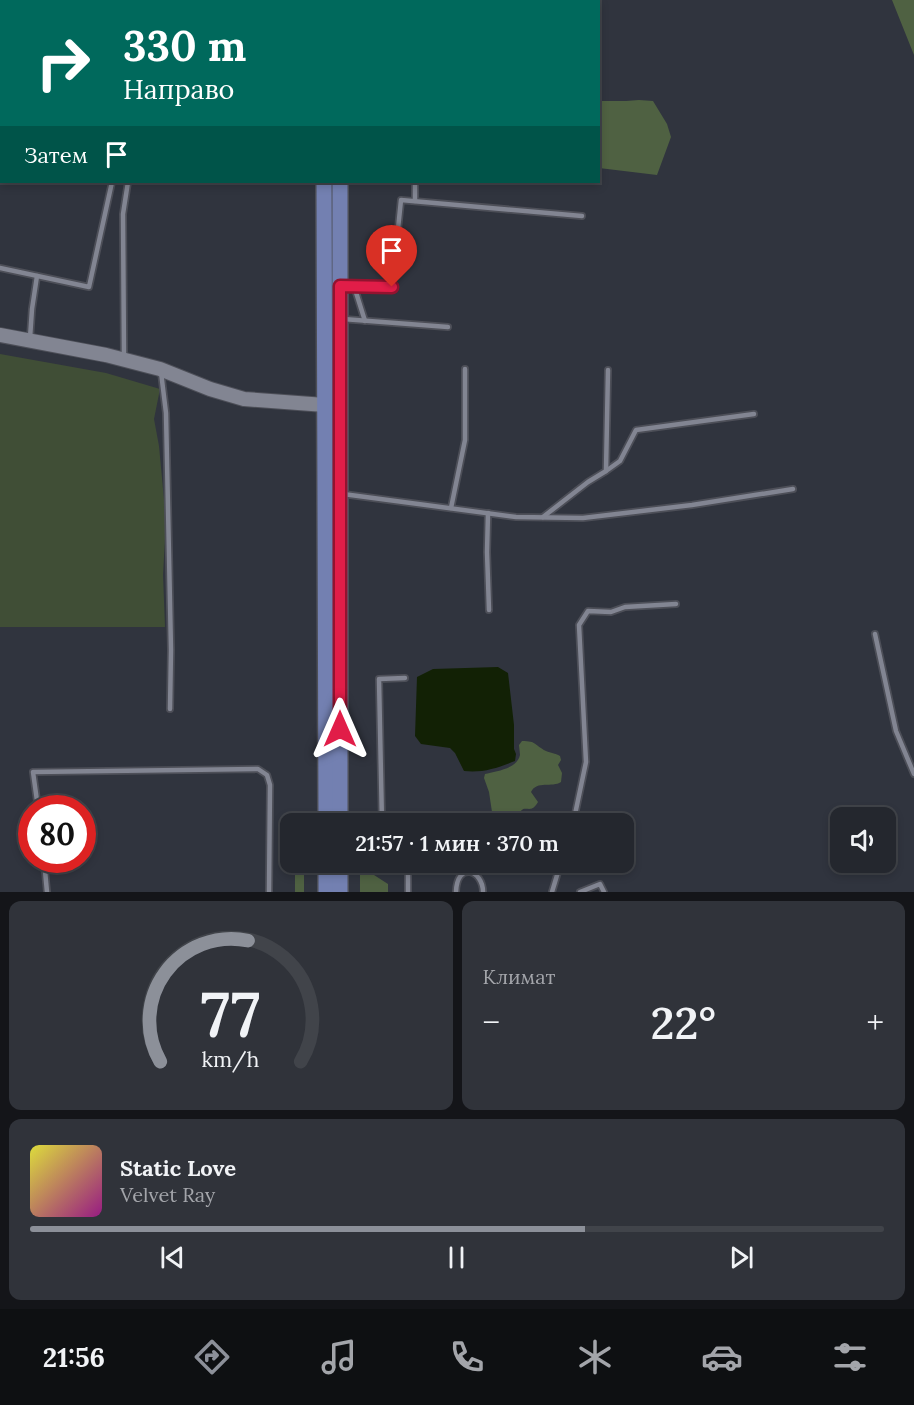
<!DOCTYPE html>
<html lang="ru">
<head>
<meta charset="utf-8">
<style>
  :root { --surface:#24272e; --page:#30333a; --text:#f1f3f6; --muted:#a3a5aa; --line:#41444a; --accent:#8c9099 }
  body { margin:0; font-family:Lora,serif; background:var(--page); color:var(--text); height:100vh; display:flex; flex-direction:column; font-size:22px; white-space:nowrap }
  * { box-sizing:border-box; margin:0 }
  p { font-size:20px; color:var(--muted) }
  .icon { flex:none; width:33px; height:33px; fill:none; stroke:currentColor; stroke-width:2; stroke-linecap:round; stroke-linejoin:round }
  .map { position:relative; height:892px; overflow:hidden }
  .panel { display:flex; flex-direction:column; gap:9px; padding:9px; background:#141519; flex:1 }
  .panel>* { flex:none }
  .hud { position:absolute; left:0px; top:0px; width:600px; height:183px; box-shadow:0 3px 9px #0003,0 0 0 2px var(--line); background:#00695c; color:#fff; overflow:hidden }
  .controls { position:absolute; left:830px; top:807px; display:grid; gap:12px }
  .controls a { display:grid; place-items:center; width:66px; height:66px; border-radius:12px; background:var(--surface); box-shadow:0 3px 9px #0003,0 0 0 2px var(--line); font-size:30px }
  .speed { position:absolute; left:18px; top:795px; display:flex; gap:12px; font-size:30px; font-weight:700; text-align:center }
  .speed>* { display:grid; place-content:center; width:78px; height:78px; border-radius:50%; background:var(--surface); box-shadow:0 3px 9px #0003,0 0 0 2px var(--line); line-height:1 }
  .speed .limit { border:9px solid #d22; background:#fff; color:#111 }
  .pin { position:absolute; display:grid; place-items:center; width:51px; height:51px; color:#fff; margin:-62px -26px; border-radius:50% 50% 50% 0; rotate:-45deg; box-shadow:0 0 6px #0007 }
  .pin .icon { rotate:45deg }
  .me { position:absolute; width:66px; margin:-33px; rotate:0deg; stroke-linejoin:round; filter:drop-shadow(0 0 4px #0008) }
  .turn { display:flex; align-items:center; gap:21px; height:126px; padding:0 24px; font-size:27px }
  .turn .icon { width:78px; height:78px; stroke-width:2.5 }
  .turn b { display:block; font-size:42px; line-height:51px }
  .then { display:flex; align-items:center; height:57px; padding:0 24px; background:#0003; gap:12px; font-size:22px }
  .big { font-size:45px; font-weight:600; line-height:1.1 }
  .panel .tile { flex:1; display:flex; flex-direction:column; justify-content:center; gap:9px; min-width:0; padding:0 21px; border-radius:12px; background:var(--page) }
  .panel .dial { align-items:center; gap:0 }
  .dial svg { height:156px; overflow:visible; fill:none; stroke:var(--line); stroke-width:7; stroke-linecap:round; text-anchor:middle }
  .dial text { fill:var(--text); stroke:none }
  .song { display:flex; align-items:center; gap:18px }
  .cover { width:72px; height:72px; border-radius:9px; background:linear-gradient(135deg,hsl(60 70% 55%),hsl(310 70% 35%)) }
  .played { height:6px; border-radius:3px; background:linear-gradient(90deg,var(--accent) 65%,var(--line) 65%) }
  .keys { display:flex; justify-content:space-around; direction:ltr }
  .heat { display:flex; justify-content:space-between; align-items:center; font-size:33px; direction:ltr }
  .panel .tiles { flex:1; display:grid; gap:9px; grid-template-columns:1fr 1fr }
  .tile:last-child { grid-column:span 2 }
  .trip { position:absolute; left:280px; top:813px; width:354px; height:60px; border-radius:12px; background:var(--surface); box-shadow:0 3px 9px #0003,0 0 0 2px var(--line); font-weight:600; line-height:60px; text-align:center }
  .dock { display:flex; height:96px; justify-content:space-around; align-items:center; background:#0e1012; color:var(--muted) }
  .dock .icon { width:42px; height:42px }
  .dock .on { color:var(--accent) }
  .dock b { font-size:27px; color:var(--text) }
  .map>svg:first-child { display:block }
  .green { fill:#404e36 }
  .forest { fill:#4f6142 }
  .water { fill:#122105 }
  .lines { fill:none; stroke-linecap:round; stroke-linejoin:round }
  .service-casing { stroke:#4d4f58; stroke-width:8 }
  .minor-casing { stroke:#4d4f58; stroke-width:12 }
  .secondary-casing { stroke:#4d4f58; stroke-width:16 }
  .trunk-casing { stroke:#4d4f58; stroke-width:18 }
  .service { stroke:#828592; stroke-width:4.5 }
  .minor { stroke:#828592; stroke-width:9 }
  .secondary { stroke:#828592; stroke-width:14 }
  .trunk { stroke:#7380b1; stroke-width:15 }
  .route-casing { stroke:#92132f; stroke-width:15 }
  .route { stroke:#e11d48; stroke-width:10 }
</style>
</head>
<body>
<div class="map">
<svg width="914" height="892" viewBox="0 0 914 892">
  <rect width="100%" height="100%" fill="#30343e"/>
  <!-- green -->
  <g class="green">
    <path d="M101 0H308V1L107 2Z"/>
    <path d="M0 354 106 373 160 389 154 419 159 446 166 521 163 575 165 627H0Z"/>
  </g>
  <!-- forest -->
  <g class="forest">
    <path d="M892 0H914V55Z"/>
    <path d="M639 100 653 101 667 124 671 137 657 175 599 168V101H626Z"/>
    <path d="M522 741C537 741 534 745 546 751 551 753 555 753 560 756L561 760 558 765 562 773 561 782C552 788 537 780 531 792L538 802C529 818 524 798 516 820L511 817 503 820 498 819 492 812 489 792 484 778 485 774C496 771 517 769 520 755 520 753 519 746 519 745Z"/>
    <path d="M295 863H302L304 864V892H295Z"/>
    <path d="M360 866 388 884V892H360Z"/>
  </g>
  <!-- water -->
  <path class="water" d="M498 667 508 673 514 725V749L516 754 515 761C497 768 483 773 464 771L455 753 450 748 421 744 415 736 417 677 433 669Z"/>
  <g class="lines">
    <!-- service casing -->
    <g class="service-casing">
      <g id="service">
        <path d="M158 0 160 2"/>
        <path d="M0 94 2 95"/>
        <path d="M415 201V182"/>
        <path d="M0 268 89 287 112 182"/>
        <path d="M343 286 392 287 401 200 582 216"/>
        <path d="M354 286 365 321"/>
        <path d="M343 319 448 327"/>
        <path d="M30 338 32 309 37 276"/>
        <path d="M124 358 123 214 128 182"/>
        <path d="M161 372 166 413 171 650 170 709"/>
        <path d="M606 471 620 461 636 430 754 414"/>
        <path d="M343 494 516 517 583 518 692 505 793 489"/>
        <path d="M451 508 465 440V369"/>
        <path d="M488 513 487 552 489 610"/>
        <path d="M543 517 588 482 606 471 608 370"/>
        <path d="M875 634 896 731 914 774"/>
        <path d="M38 808 33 772 258 769 267 775 270 785 269 892"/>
        <path d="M382 824 379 679 405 678"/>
        <path d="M573 824 586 762 579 625 588 611 611 612 625 607 676 604"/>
        <path d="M44 860 47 892"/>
        <path d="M408 892V862"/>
        <path d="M456 892C457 861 483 870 483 892"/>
        <path d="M552 892 561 862"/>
        <path d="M580 892 600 884 604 892"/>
      </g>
    </g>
    <!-- minor casing -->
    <g class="minor-casing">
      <path id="minor" d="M384 2V0"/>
    </g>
    <!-- secondary casing -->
    <g class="secondary-casing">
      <path id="secondary" d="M0 335 106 355 160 369 210 389 244 399 325 405"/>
    </g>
    <!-- trunk casing -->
    <g class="trunk-casing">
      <g id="trunk">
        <path d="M323 0V2"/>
        <path d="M339 0V2"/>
        <path d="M324 182 326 824"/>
        <path d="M340 182V824"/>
        <path d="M326 892V862"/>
        <path d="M340 892V862"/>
      </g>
    </g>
    <!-- service -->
    <use href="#service" class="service"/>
    <!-- minor -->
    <use href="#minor" class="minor"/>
    <!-- secondary -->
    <use href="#secondary" class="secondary"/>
    <!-- trunk -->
    <use href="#trunk" class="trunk"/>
  </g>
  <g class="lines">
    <!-- route casing -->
    <g class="route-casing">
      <path id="route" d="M340 729V286L392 287"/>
    </g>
    <!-- route -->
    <use href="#route" class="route"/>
  </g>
</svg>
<div class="controls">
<a><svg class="icon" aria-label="sound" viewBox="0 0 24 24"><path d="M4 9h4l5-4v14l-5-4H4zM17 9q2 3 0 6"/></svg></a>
</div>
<div class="speed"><div class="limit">80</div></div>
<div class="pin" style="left:392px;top:287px;background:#d93025"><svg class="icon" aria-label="arrive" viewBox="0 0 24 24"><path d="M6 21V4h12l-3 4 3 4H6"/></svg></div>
<svg class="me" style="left:340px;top:729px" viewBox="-20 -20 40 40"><path d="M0-17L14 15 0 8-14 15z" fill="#e11d48" stroke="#fff" stroke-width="4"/></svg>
<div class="trip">21:57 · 1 мин · 370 m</div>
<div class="hud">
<div class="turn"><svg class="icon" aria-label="right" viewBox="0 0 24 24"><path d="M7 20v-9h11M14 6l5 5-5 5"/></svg><div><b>330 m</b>Направо</div></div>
<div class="then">Затем<svg class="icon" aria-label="arrive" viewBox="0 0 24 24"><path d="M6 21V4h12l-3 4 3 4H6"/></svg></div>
</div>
</div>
<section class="panel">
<div class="tiles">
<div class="tile dial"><svg viewBox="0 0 100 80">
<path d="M14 69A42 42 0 1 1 86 69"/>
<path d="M14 69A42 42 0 0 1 59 7" stroke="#8c9099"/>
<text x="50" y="56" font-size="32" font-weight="700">77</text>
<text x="50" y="72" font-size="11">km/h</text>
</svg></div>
<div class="tile"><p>Климат</p>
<div class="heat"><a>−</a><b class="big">22°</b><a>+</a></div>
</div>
<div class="tile">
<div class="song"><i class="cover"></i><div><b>Static Love</b><p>Velvet Ray</p></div></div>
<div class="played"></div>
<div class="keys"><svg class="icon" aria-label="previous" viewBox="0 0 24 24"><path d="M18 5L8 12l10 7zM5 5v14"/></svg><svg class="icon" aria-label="pause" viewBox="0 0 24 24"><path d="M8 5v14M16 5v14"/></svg><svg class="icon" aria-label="next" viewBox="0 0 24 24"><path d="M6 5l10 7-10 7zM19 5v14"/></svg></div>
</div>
</div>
</section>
<nav class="dock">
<b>21:56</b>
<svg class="icon on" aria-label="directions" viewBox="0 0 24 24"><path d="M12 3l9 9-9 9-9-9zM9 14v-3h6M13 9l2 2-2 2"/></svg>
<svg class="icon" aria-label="music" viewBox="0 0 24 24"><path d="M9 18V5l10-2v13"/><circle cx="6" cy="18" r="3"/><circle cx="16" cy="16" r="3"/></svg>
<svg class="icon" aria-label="phone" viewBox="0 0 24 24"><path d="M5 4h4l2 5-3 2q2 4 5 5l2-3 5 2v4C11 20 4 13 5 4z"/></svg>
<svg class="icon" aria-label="climate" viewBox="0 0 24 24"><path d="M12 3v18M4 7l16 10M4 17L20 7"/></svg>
<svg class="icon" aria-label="car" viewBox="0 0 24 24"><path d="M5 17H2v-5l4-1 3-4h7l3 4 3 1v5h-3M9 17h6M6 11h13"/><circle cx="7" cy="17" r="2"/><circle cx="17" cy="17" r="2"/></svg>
<svg class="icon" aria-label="filters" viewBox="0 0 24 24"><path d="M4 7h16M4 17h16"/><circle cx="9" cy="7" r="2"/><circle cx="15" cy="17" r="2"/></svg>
</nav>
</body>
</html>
